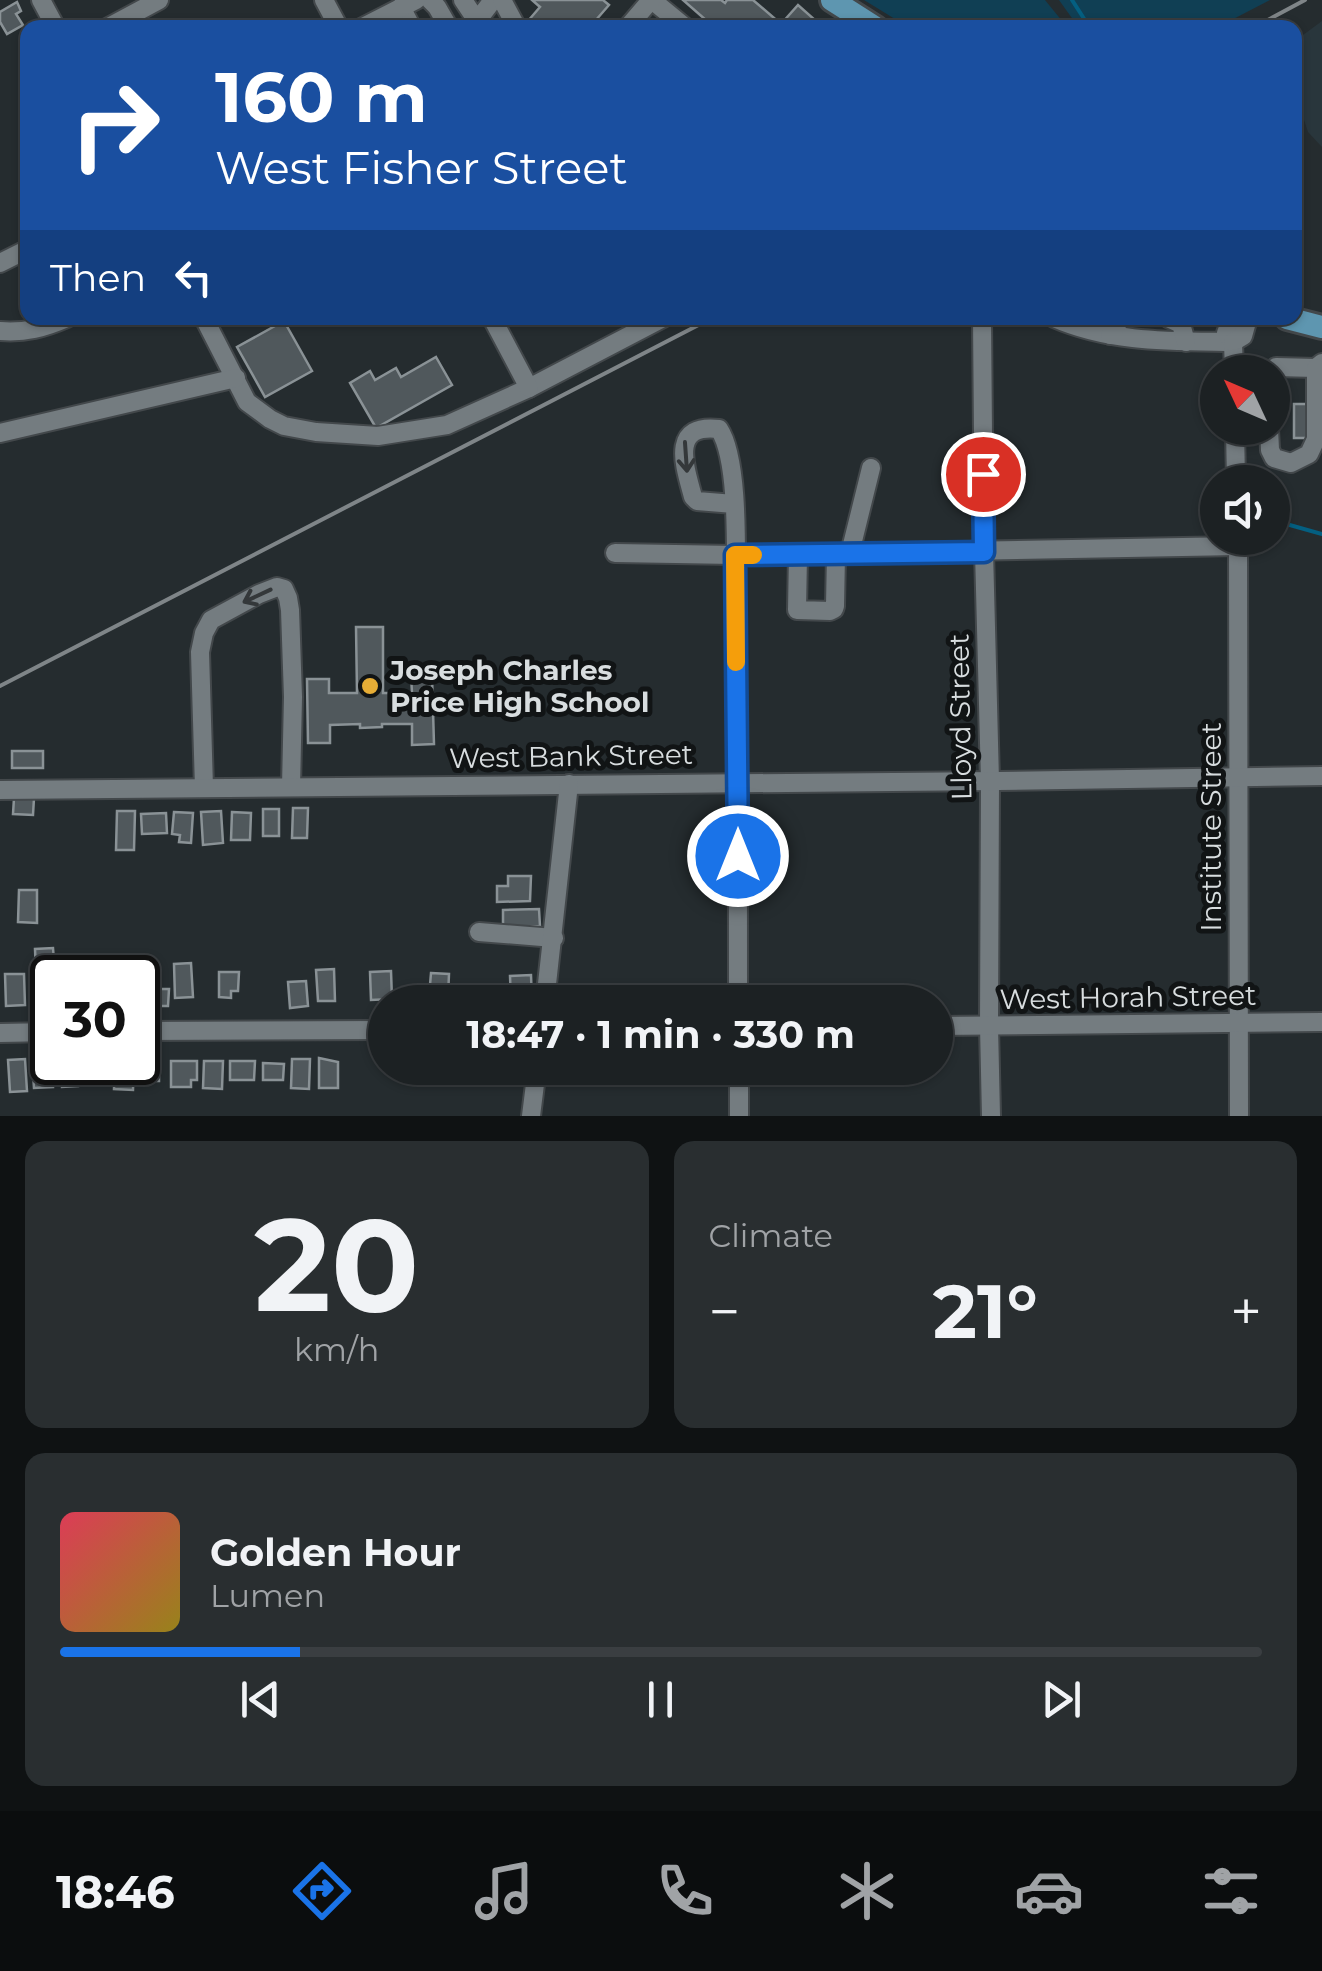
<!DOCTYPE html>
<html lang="en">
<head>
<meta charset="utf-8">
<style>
  :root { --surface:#1c2123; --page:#292e30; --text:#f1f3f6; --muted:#a0a3a6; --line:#3a3e41; --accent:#1a73e8 }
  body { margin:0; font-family:Montserrat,sans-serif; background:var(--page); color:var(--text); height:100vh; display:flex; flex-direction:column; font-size:38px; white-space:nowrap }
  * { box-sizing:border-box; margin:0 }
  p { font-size:32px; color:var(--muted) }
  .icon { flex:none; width:55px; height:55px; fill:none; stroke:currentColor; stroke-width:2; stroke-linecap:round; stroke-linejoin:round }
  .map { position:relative; height:1116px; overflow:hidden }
  .drawer { display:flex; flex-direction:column; gap:25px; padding:25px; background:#0f1213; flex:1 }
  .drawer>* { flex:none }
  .hud { position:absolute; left:20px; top:20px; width:1282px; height:305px; border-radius:20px; box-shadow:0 2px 8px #0004,0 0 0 2px var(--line); background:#1a4fa0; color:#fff; overflow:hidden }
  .needle { width:65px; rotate:314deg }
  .buttons { position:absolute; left:1200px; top:355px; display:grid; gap:20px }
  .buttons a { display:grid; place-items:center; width:90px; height:90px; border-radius:50%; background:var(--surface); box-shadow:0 2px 8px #0004,0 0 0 2px var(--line); font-size:50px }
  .speed { position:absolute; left:30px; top:955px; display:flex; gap:20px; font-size:50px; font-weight:700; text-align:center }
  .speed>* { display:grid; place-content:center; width:130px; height:130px; border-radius:50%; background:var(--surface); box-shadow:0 2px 8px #0004,0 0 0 2px var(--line); line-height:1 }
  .speed .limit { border:5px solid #111; border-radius:15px; background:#fff; color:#111 }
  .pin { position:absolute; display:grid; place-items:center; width:85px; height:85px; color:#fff; margin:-42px; border:5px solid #fff; border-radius:50%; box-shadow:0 2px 10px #0007 }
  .me { position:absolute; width:110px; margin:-55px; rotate:0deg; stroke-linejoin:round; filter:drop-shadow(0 0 8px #0008) }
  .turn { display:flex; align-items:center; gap:35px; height:210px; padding:0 30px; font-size:45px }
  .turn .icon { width:130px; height:130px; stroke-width:2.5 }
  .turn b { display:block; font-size:70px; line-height:85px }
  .then { display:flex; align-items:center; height:95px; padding:0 30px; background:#0003; gap:20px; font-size:38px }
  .big { font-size:75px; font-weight:700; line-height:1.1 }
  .drawer .widget { flex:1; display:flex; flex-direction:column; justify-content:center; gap:15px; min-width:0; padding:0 35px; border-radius:20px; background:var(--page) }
  .drawer .dial { align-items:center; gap:0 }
  .dial b { font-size:130px; line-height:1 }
  .song { display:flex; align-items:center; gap:30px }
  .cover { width:120px; height:120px; border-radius:15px; background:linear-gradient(135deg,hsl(350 70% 55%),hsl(50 70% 35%)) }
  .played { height:10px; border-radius:5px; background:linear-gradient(90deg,var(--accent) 20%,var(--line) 20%) }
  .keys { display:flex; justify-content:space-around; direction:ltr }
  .heat { display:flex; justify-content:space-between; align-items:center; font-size:55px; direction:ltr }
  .drawer .tiles { flex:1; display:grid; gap:25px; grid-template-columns:1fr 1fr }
  .widget:last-child { grid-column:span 2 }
  .trip { position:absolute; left:368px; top:985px; width:585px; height:100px; border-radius:50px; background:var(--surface); box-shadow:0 2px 8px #0004,0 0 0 2px var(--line); font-weight:700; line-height:100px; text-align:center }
  .dock { display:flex; height:160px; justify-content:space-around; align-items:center; background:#0b0d0e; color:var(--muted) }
  .dock .icon { width:70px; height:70px }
  .dock .current { color:var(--accent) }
  .dock b { font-size:45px; color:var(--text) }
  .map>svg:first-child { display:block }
  .built { fill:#29363c }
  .green { fill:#103f54 }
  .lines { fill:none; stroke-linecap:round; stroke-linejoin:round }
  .stream { stroke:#045f81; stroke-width:4 }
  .building { fill:#50585c; stroke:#8a9296; stroke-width:2.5 }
  .minor-casing { stroke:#43484b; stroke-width:22 }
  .major-casing { stroke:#43484b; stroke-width:28 }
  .minor { stroke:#747c80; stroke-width:18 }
  .major { stroke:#5e96b0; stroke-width:22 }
  .rail { stroke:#7f8588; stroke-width:4 }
  .oneway { stroke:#34383a }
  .route-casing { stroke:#114b97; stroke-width:25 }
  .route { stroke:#1a73e8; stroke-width:18 }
  .slow { stroke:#f59e0b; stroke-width:18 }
  .poi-dot { fill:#e6ad36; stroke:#111415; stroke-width:4 }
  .labels { text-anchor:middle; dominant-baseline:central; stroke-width:10; stroke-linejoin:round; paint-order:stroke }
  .poi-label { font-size:28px; font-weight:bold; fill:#d8dddf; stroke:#111415; text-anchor:start }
  .street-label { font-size:28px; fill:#d8dddf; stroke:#111415 }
</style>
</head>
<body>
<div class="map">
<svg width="1322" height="1116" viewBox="0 0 1322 1116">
  <rect width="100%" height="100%" fill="#252c2f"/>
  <!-- built -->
  <path class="built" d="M1322 21V147L1308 132 1295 92V41Z"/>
  <!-- green -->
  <g class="green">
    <path d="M864 0H1045L1067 27H908Z"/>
    <path d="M1059 0H1270L1218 27 1079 28Z"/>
  </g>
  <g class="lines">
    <!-- stream -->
    <g class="stream">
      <path d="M1072 0 1090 28"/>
      <path d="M1272 520 1322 534"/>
    </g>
  </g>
  <!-- building -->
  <g class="building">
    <path d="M532 0H603L609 5 589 28H522L540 7Z"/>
    <path d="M683 0H721L725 3 727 0H753L781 24 798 5 815 20 808 28H728L722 22 715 28Z"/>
    <path d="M17 2 21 11 16 14 23 25 7 34 0 22V12Z"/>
    <path d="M284 321 312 371 265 397 237 347Z"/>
    <path d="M436 357 452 385 376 428 350 383 370 371 375 380 396 368 401 377Z"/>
    <path d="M1294 404H1308L1307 438H1294Z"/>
    <path d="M356 627H383V693H412L411 676H432L434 744 412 745V724H382V727L360 728V724L330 725V743H308L307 679H329V693H357Z"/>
    <rect x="12" y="751" width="31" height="17"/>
    <path d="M14 798H34L33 815 13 814Z"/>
    <path d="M293 808H308L307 838H292Z"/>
    <rect x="263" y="809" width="16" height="27"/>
    <path d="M117 811H135L134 850H116Z"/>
    <path d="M221 811 223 843 203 845 201 812Z"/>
    <path d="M174 812 193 813 191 843 179 842 180 835 172 834Z"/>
    <path d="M232 812 251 813 250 840H231Z"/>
    <path d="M166 813 167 833 142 834 141 814Z"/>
    <path d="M508 876H531L530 901 497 902V886H508Z"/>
    <path d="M19 890H37V923L18 922Z"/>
    <path d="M539 909 540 926 503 927V910Z"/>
    <path d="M53 948 55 973 36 974 35 949Z"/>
    <path d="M191 963 193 997 175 998 174 964Z"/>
    <path d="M334 969 335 1001H318L316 970Z"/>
    <path d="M391 971 392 999 371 1000 370 972Z"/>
    <path d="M219 972H239L238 991H231V998L219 997Z"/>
    <path d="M431 973 449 974 448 998 429 997Z"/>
    <path d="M5 974H24L25 1005 6 1006Z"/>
    <path d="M531 975 532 1002H511L510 976Z"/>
    <path d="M306 981 308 1006 290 1008 288 982Z"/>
    <rect x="456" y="985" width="29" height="17"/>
    <path d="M143 989H169L168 1006H142Z"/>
    <path d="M51 1057 53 1087 34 1088 32 1059Z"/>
    <path d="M319 1058 338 1062V1088H319Z"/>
    <path d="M25 1059 27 1091 10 1092 8 1060Z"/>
    <path d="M292 1059H310L309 1089 291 1088Z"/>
    <path d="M159 1061V1081H143V1062Z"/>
    <path d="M171 1061H197V1080H191V1087H171Z"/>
    <path d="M204 1061H223L222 1089 203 1088Z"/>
    <path d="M230 1061H255L254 1080H230Z"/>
    <path d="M61 1062H77L78 1086 62 1087Z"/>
    <path d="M86 1062H107L106 1080H98V1085H86Z"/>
    <path d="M115 1062H134L133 1090 114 1089Z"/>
    <path d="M263 1063 284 1064 283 1080H263Z"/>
    <path d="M412 1068H447V1077L411 1076Z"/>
    <rect x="451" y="1068" width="36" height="11"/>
  </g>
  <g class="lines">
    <!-- minor casing -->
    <g class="minor-casing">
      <g id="minor">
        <path d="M41 0 56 28"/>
        <path d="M324 0 339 28"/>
        <path d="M430 0 437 7 449 28"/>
        <path d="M463 0 477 21 493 0"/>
        <path d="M502 0 517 28"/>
        <path d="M652 0 686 28"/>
        <path d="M401 7 412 28"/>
        <path d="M107 28 159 0"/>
        <path d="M361 28 416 0"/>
        <path d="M627 28 651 0"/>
        <path d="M0 263 28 249"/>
        <path d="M204 318 247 402 270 419 284 426 316 432 378 436 447 425 529 388 663 318"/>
        <path d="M492 318 529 388"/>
        <path d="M982 318 984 551 990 781 989 1026 991 1116"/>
        <path d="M1054 318C1111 343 1172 341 1233 342"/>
        <path d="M1168 318 1181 324 1186 342"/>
        <path d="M1232 318 1226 333 1233 342 1234 372"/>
        <path d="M0 331C25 333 44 328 67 318"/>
        <path d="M1110 335 1121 318"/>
        <path d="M1233 342 1243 336 1248 318"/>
        <path d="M1270 372 1276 367 1316 368 1322 363"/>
        <path d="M1235 428 1236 482"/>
        <path d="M1269 428 1270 450 1274 458 1291 463 1309 454 1316 439V368"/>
        <path d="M0 433 236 378"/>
        <path d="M734 504 697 501 693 497C685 467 669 423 719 429 741 462 735 568 736 611 738 741 738 872 738 1002"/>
        <path d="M1238 538 1239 1116"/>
        <path d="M615 553 735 555 1238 546"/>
        <path d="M850 553 871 468"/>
        <path d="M798 554 797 610 830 611 834 609 835 606 836 554"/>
        <path d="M204 788 200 652 204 633 211 620 259 594 277 587 284 589 288 598 290 610 293 697 291 787"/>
        <path d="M0 790 998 781 1322 776"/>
        <path d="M479 932 554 938"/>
        <path d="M545 1002 569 784"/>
        <path d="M935 1026 1322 1022"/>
        <path d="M138 1031 385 1030"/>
        <path d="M0 1033 52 1032"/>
        <path d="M739 1068V1116"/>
        <path d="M531 1116 537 1068"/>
      </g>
    </g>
    <!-- major casing -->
    <g class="major-casing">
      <g id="major">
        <path d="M832 0 876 28"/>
        <path d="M1287 318 1322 327"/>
      </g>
    </g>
    <!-- minor -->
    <use href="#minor" class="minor"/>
    <!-- major -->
    <use href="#major" class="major"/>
    <!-- rail -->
    <g class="rail">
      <path d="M1253 28 1305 0"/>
      <path d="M0 686 712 318"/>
    </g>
  </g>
  <!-- one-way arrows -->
  <defs><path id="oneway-shaft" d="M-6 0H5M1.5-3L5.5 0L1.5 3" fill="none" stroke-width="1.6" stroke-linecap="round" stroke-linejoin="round" transform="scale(2.5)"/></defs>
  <g class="oneway">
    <use href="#oneway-shaft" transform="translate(686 457) rotate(86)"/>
    <use href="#oneway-shaft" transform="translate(257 596) rotate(155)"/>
  </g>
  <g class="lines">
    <!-- route casing -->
    <g class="route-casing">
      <path id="route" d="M738 856 735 555 984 552 983 474"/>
    </g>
    <!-- route -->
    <use href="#route" class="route"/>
    <!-- slow -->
    <path class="slow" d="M736 662 735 555H753"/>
  </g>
  <!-- markers -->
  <circle class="poi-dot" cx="370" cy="686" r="10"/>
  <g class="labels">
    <!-- poi labels -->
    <g class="poi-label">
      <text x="390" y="670">Joseph Charles<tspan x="390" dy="32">Price High School</tspan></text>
    </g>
    <!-- street labels -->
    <g class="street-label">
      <text transform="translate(960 717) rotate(-91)">Lloyd Street</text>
      <text transform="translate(571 756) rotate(-1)">West Bank Street</text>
      <text transform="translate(1211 827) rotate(-90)">Institute Street</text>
      <text transform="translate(1128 997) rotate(-1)">West Horah Street</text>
    </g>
  </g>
</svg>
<div class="buttons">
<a><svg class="needle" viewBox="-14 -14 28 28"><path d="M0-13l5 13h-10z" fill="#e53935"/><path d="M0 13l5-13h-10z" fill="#a0a3a6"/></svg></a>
<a><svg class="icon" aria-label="sound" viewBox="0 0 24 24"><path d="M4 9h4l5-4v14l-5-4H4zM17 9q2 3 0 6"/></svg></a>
</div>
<div class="speed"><div class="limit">30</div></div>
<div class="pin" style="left:983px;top:474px;background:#d93025"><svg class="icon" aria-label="arrive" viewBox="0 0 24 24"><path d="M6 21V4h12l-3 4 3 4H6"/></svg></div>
<svg class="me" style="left:738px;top:856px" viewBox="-20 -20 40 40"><circle r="17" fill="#1a73e8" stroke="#fff" stroke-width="3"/><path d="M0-11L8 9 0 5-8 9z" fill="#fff"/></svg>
<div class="trip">18:47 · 1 min · 330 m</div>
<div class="hud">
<div class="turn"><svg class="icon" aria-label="right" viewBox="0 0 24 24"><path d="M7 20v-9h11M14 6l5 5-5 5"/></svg><div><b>160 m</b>West Fisher Street</div></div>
<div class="then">Then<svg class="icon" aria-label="left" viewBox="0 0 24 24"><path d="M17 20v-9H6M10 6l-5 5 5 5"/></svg></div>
</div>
</div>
<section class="drawer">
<div class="tiles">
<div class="widget dial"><b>20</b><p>km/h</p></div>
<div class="widget"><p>Climate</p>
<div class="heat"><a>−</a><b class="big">21°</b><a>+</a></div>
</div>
<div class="widget">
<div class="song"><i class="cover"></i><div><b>Golden Hour</b><p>Lumen</p></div></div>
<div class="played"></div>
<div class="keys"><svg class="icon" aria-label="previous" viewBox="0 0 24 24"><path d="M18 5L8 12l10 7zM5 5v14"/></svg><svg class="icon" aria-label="pause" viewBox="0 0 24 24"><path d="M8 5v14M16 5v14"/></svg><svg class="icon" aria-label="next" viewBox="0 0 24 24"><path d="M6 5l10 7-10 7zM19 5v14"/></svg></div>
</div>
</div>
</section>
<nav class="dock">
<b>18:46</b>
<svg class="icon current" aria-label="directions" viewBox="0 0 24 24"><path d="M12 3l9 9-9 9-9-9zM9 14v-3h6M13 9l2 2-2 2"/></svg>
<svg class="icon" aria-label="music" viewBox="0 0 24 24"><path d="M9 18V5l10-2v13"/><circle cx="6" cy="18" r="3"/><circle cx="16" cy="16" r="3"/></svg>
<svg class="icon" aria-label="phone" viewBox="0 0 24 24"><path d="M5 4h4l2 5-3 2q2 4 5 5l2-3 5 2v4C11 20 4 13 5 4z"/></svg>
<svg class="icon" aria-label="climate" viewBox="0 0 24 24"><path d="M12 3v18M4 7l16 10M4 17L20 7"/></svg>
<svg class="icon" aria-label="car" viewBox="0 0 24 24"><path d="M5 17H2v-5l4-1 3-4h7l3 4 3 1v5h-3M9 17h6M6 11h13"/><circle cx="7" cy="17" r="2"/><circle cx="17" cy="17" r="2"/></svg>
<svg class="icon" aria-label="filters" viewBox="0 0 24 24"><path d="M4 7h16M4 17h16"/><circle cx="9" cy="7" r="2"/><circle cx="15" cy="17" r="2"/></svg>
</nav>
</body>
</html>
